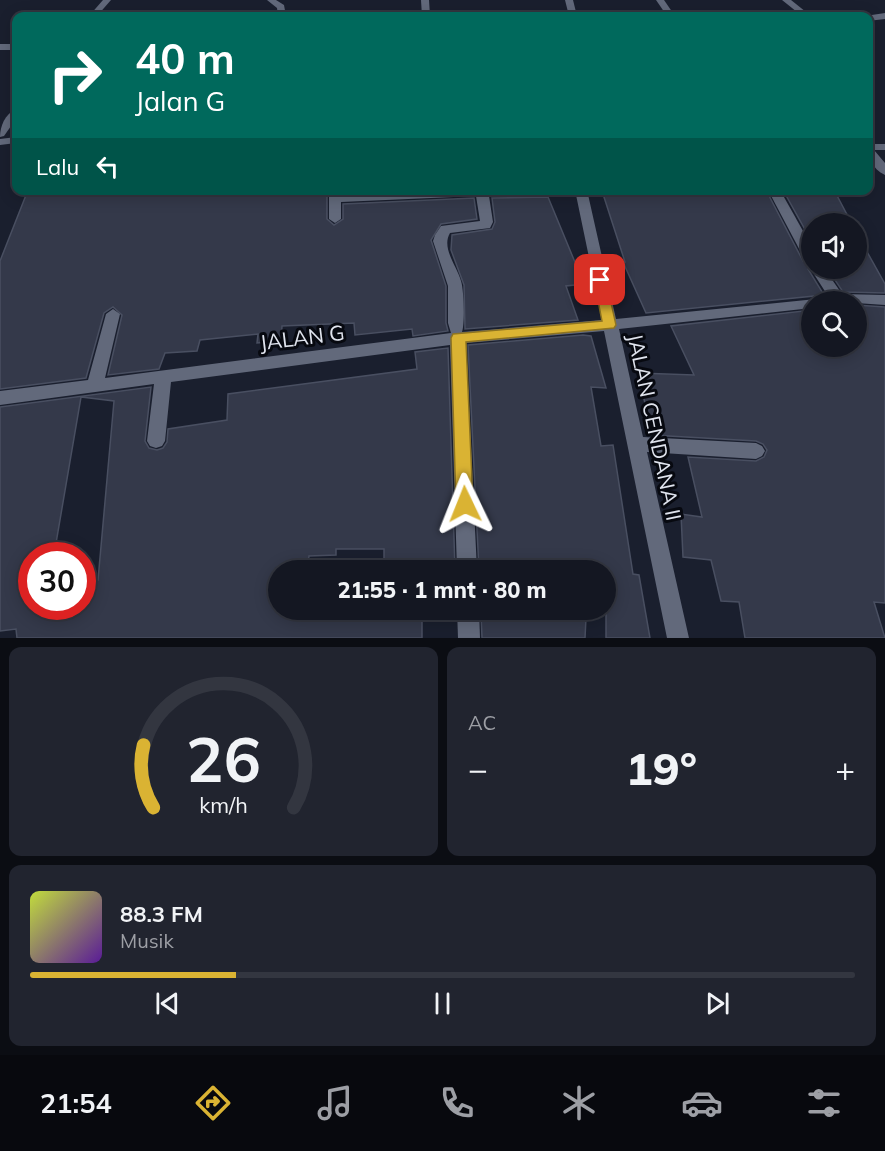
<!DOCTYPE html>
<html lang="id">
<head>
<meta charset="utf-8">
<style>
  :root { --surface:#141722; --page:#21242f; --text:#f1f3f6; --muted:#9d9fa5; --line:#333640; --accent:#dab333 }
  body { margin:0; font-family:Mulish,sans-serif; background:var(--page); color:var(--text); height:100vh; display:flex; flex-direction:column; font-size:22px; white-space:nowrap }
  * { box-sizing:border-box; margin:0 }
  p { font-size:20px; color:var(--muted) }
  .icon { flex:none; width:33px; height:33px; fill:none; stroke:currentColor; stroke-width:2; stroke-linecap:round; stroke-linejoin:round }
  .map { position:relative; height:638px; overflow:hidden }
  .drawer { display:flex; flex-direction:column; gap:9px; padding:9px; background:#0b0d13; flex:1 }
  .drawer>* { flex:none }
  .hud { position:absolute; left:12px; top:12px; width:861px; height:183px; border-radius:12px; box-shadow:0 3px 15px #0003,0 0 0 2px var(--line); background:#00695c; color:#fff; overflow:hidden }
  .controls { position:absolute; left:801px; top:213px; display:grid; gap:12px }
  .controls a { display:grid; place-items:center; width:66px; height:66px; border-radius:50%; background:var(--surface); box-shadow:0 3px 15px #0003,0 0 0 2px var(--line); font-size:30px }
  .speed { position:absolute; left:18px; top:542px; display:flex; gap:12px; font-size:30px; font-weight:700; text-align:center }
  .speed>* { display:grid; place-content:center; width:78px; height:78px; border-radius:50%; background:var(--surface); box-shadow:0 3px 15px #0003,0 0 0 2px var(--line); line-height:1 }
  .speed .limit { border:9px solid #d22; background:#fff; color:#111 }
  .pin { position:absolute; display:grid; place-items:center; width:51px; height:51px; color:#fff; margin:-26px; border-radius:12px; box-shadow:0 3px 9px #0006 }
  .me { position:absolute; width:66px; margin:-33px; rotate:358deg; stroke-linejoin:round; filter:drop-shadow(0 0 4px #0008) }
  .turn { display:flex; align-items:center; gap:21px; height:126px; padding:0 24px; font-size:27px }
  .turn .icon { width:78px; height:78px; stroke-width:2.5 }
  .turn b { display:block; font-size:42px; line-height:51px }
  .then { display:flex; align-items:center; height:57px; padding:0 24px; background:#0003; gap:12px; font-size:22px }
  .big { font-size:45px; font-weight:800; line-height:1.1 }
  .drawer .widget { flex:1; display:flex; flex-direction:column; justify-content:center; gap:9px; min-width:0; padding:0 21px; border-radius:12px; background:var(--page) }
  .drawer .dial { align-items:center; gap:0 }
  .dial svg { height:156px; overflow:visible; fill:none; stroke:var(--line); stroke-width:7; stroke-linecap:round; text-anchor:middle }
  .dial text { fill:var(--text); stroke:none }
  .song { display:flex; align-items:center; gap:18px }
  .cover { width:72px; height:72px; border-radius:9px; background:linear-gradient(135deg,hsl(70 70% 55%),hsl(270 70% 35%)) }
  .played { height:6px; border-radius:3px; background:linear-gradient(90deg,var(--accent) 25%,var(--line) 25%) }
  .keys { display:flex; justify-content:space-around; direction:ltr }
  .heat { display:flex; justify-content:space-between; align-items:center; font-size:33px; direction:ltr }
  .drawer .tiles { flex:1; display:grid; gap:9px; grid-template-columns:1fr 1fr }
  .widget:last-child { grid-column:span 2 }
  .trip { position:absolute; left:268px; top:560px; width:348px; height:60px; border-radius:30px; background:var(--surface); box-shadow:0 3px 15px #0003,0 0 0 2px var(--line); font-weight:800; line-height:60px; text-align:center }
  .tab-bar { display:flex; height:96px; justify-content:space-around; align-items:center; background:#08090e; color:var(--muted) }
  .tab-bar .icon { width:42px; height:42px }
  .tab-bar .current { color:var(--accent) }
  .tab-bar b { font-size:27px; color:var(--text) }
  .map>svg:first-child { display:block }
  .building { fill:#34394a; stroke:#494f61; stroke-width:1.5; fill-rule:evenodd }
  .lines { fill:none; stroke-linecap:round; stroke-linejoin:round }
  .minor { fill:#62697b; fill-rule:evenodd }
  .route { fill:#dab333; stroke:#8e7421; stroke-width:1.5 }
  .labels { text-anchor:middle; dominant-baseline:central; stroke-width:6; stroke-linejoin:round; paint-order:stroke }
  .street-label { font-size:21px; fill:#e0e4ee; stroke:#070910 }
</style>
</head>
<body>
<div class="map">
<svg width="885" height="638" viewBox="0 0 885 638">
  <rect width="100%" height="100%" fill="#1a1f2e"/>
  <!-- building -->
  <g class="building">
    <path d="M28 190H327V219L334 225 343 219V204L474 198 477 219 441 224 431 240 446 286V323L448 331 413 336 412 329 355 335 354 323 282 326 281 341 257 343 258 334 200 340 197 351 165 353 159 369 108 375 122 315 113 307 104 313 86 378 0 389V261Z"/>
    <path d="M698 190H766L803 261 810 265 808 269 824 295 646 313 623 262H625L603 194 675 196 673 191Z"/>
    <path d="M783 190H834L852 224H812V242Z"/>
    <path d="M548 197 584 284 566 286 578 320 465 329 464 285 451 250 452 235 492 229 495 222 492 198Z"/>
    <path d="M856 232 885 284V293L843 292 827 268H856Z"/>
    <path d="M856 305 885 307V603L874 602 885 638H745L739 602 721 601 711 560 683 557 681 514 702 517 688 457 756 461 764 457 767 450 763 444 756 441 651 435 639 373 694 375 671 326 812 310V346H856Z"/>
    <path d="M583 335 591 336 606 388 591 387 601 446 613 445 633 574 639 575 650 638H606V568L531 564V570H479L468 345Z"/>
    <path d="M448 348 455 570H384V549H336V555L309 556 307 570H279V609L422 610V638H17L16 629 0 631V407L151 387 145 441 149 448 157 450 163 448 167 442 168 429 227 420 228 394 417 369 415 352ZM81 397 114 401 98 580 82 582V606H32V555H54Z"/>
    <path d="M481 613 586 618 585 638H482Z"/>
  </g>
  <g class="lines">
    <!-- minor -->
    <g class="minor">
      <path d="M103 0H111L97 16H89Z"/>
      <path d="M267 0H276L284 5 286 16H278L277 8Z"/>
      <path d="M421 0H429L430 16H422Z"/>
      <path d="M565 0H573L577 16H569Z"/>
      <path d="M656 0H664L675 16H667Z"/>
      <path d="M782 0H791L811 16H802Z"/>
      <path d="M885 13V19L868 21V16H865Z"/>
      <rect x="0" y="44" width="16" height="6"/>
      <path d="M16 109V119L4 136 0 137C0 126 5 114 16 109Z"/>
      <path d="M16 137V143L0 145V139Z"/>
      <path d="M868 144H885V150H874L885 163V175C872 169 868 157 868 144Z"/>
      <path d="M329 190H341V195L415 190H568L562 194 489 196 493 222 490 228 450 233C441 248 457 266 461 281 464 290 465 324 462 332L602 320 575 190H587L616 319 816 299 828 296 810 268 812 266V268H824L842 294 885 295V305L856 303V302H812V308L619 329 643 437 756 443 762 446 765 451 762 456 756 459 647 452 689 638H667L604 331 466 343 477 570H457L450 345 171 382 165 441 162 446 156 448 150 446 147 441 154 384 0 405V391L88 380 106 314 113 309 120 314 105 378 451 333 448 323V286L433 241 435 235 441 226 480 221 476 196 341 202V219L335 223 329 219Z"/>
      <path d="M768 190H780L812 247V264L805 260Z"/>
      <path d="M457 609H479L480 638H458Z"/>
    </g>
  </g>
  <!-- route -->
  <path class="route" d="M600 276 606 280 616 325 614 328 466 342 473 504 471 510 465 512 459 510 456 504 451 338 453 334 602 321 594 280Z"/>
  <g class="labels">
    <!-- street labels -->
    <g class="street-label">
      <text transform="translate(302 337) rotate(-7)">JALAN G</text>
      <text transform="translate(655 427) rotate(78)">JALAN CENDANA II</text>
    </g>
  </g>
</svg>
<div class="controls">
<a><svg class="icon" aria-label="sound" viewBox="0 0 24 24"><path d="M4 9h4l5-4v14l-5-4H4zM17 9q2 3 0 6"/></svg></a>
<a><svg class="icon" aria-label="search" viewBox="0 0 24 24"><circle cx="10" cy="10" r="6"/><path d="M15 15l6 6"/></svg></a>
</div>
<div class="speed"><div class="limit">30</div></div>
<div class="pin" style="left:600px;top:280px;background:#d93025"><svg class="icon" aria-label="arrive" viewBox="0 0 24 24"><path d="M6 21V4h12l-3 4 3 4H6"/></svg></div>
<svg class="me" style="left:465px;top:504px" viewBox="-20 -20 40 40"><path d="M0-17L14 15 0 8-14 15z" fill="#dab333" stroke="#fff" stroke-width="4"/></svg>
<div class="trip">21:55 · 1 mnt · 80 m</div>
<div class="hud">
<div class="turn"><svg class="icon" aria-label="right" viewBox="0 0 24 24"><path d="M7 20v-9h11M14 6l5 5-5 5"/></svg><div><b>40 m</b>Jalan G</div></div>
<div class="then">Lalu<svg class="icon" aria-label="left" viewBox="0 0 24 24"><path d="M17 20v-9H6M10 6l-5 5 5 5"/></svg></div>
</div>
</div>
<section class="drawer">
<div class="tiles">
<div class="widget dial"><svg viewBox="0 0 100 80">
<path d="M14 69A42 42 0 1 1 86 69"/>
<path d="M14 69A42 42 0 0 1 9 37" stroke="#dab333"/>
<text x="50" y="56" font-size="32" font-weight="700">26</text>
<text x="50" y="72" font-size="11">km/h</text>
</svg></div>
<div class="widget"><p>AC</p>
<div class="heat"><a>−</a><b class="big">19°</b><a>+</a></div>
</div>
<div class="widget">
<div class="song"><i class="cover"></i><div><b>88.3 FM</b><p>Musik</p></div></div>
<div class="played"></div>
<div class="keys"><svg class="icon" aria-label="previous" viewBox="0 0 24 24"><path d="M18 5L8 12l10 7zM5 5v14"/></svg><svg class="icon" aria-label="pause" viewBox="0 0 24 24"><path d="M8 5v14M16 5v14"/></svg><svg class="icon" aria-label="next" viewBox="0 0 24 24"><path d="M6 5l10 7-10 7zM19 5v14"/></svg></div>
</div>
</div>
</section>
<nav class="tab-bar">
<b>21:54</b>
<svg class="icon current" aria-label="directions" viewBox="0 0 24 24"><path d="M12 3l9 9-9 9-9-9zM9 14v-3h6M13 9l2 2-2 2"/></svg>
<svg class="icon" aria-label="music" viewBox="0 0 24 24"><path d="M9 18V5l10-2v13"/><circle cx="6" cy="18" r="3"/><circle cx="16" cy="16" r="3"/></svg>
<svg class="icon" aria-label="phone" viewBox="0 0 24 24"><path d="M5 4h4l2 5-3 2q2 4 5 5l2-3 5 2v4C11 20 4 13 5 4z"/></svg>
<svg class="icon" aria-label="climate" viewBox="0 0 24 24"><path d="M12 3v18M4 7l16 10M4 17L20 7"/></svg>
<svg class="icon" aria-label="car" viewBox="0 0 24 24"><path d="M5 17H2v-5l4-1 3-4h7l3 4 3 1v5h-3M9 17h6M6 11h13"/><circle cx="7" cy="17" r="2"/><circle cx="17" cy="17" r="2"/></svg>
<svg class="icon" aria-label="filters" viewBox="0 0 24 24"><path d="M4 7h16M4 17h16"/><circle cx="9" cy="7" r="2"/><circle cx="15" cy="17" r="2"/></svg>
</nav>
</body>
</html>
